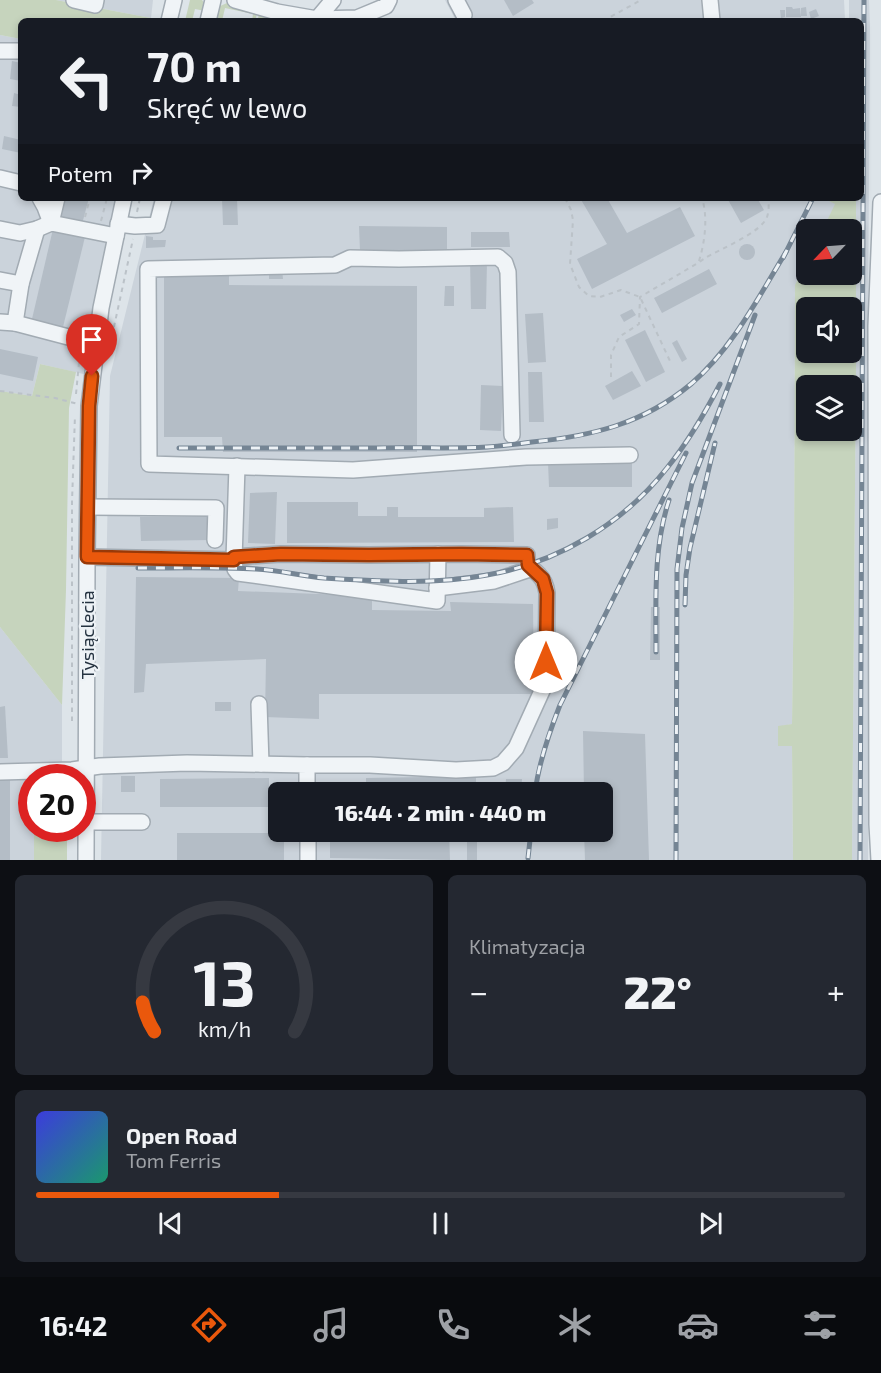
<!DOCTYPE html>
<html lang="pl">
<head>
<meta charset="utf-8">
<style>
  :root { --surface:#171b24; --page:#242831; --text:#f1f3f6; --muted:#9ea1a6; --line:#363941; --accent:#ea580c }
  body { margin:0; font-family:"Exo 2",sans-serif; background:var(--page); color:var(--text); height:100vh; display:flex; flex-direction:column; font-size:22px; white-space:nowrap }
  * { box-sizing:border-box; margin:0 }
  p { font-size:20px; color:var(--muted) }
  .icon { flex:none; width:33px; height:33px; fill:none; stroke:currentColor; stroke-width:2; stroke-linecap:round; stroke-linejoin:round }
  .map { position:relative; height:860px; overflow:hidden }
  .sheet { display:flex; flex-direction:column; gap:15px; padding:15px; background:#0d0f14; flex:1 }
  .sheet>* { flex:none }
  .banner { position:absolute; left:18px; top:18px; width:846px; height:183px; border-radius:9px; box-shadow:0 3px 9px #0003; background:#171b24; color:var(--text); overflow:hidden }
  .needle { width:39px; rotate:245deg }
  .tools { position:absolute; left:796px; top:219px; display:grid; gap:12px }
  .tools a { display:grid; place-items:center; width:66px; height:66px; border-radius:9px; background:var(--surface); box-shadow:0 3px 9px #0003; font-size:30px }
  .speed { position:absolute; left:18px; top:764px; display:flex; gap:12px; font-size:30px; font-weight:700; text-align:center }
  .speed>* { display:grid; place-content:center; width:78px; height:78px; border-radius:50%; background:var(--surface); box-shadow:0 3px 9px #0003; line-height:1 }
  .speed .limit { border:9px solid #d22; background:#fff; color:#111 }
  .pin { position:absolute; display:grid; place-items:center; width:51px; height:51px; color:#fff; margin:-62px -26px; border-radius:50% 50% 50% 0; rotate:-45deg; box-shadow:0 0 6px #0007 }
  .pin .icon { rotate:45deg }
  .me { position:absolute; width:66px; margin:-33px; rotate:0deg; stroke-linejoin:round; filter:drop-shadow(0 0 4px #0008) }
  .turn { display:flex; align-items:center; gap:21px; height:126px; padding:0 30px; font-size:27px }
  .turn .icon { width:78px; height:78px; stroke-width:2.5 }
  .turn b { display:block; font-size:42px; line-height:51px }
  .then { display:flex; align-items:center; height:57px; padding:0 30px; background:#0003; gap:12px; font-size:22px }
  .big { font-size:45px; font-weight:800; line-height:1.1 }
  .sheet .widget { flex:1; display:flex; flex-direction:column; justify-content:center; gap:9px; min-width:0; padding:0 21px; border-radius:9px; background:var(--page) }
  .sheet .dial { align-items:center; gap:0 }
  .dial svg { height:156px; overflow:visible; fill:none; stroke:var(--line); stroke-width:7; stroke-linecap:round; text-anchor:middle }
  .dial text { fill:var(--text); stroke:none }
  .song { display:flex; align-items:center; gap:18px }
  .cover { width:72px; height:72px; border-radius:9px; background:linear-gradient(135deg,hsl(240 70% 55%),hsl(160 70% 35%)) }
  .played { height:6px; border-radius:3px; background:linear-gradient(90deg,var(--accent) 30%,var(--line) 30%) }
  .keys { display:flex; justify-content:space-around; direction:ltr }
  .heat { display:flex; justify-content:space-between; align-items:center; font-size:33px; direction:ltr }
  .sheet .tiles { flex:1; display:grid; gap:15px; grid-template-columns:1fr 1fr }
  .widget:last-child { grid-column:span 2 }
  .trip { position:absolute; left:268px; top:782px; width:345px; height:60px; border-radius:9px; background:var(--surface); box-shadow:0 3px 9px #0003; font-weight:800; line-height:60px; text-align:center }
  .dock { display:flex; height:96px; justify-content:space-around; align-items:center; background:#090b0e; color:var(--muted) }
  .dock .icon { width:42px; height:42px }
  .dock .current { color:var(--accent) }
  .dock b { font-size:27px; color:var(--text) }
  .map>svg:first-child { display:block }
  .built { fill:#cbd3db; fill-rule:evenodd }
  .green { fill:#c6d4bd; fill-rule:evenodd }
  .building { fill:#b4bdc6 }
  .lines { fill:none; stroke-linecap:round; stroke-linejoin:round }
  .minor-casing { stroke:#a2abb3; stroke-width:18 }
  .path { stroke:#bbc2c8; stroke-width:2; stroke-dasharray:4.5 4.5; stroke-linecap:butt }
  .minor { stroke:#f0f4f7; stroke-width:15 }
  .rail-casing { stroke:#758594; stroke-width:5 }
  .rail { stroke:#edf2f6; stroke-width:3; stroke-dasharray:9; stroke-linecap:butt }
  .route-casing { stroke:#983908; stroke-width:15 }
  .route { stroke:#ea580c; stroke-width:10 }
  .labels { text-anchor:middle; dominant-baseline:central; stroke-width:4.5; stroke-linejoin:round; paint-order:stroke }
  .street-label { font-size:18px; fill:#253341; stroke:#edf2f6 }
</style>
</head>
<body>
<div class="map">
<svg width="881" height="860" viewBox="0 0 881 860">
  <rect width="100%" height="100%" fill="#dde4e9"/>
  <!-- built -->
  <g class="built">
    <path d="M56 0H153L151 18Z"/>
    <path d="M445 0H844L845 20V21H456Z"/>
    <path d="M849 0H869L870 26 868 331V860H852L856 367V198H861V21H849Z"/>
    <path d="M0 35 21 39V198H124L92 376 40 364 32 396 0 391Z"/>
    <path d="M154 198H823L836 204 823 229 807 230V261L795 286 794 573 792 724 778 727V746L792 745 793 860H101L110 376ZM279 792H603V831H279Z"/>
    <path d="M0 627 62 705V764L32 777V828H34V860H0Z"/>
  </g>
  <!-- green -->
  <g class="green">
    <path d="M0 0H56L151 18 150 21H21V39L0 35Z"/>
    <path d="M190 0H202L205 4V11L195 9 192 21H185Z"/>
    <path d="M227 3 257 11 256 19H258L259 11 266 14 269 21H252L253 14 225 8 222 21H217L218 18 215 13 218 7Z"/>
    <path d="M823 198H856V367L852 860H793L792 746H778V726L792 724 794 573 795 285 807 261V274H852V230L823 229 835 204ZM807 308H852V352H807ZM807 386H852V430H807Z"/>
    <path d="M40 364 76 372 69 408 66 590 62 705 0 627V391L32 396Z"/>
    <rect x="34" y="828" width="33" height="32"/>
  </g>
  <!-- building -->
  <g class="building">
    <path d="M504 0H532L534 3 513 16Z"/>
    <path d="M786 7H792L793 9 800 8 801 17H786Z"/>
    <path d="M806 7 807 16H801V8Z"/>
    <path d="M816 9 819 16 811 19 809 12Z"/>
    <path d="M780 10H785V17L781 18Z"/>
    <path d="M12 61 21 63V81L10 79Z"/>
    <path d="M14 93 21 95V107L12 106Z"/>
    <path d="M4 136 21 140V153L2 149Z"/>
    <path d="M65 198H89L82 224 60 218Z"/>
    <path d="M222 198H237L238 225H223Z"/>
    <path d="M580 198H607L627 233 680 207 695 236 592 289 577 259 607 244Z"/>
    <path d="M727 198H757L764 210 741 223Z"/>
    <path d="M359 226 447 227V251H360Z"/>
    <path d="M53 229 85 237 63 327 32 319Z"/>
    <path d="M471 232H509L510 247H471Z"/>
    <path d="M146 236 153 237V240H166L165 247 146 248Z"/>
    <circle cx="747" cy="252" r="8"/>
    <path d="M470 260 487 261 486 309H471Z"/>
    <path d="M164 269H229V285L417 286V452H223L222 437H164Z"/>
    <path d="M269 269H282L283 279H269Z"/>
    <path d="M709 269 717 284 662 313 654 298Z"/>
    <path d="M445 286H454V306H444Z"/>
    <path d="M632 309 636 315 624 322 620 315Z"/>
    <path d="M543 313 546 362 528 363 525 314Z"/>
    <path d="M645 330 665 372 646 382 625 340Z"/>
    <path d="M677 340 687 359 682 362 672 343Z"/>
    <path d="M0 349 38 357 33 381 0 374Z"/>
    <path d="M632 371 641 386 613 400 605 386Z"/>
    <path d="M528 372H542L544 422H529Z"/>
    <path d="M481 385 503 386 501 431 480 430Z"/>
    <path d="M548 462 632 463V487H549Z"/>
    <path d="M277 492 275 544 248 543 250 493Z"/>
    <path d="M287 502H358V516H387V507H398V517H484V508L513 507 514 542 287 543Z"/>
    <path d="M140 517H210L211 540 141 541Z"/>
    <path d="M558 518V528L547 530V519Z"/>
    <path d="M136 577 239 578 238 591 372 596V610L451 611 450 602 533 604 534 694H319V719L265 717 266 659 146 664 144 692 134 693Z"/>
    <path d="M651 607H660V660H650Z"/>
    <rect x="215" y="702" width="16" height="9"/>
    <path d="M5 706 8 758H0V707Z"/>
    <path d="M583 731 645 734 649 860H585L584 831H603V792H584Z"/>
    <rect x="121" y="776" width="14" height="16"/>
    <path d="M476 776V792H366V778Z"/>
    <path d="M269 778V807H160V779Z"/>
    <path d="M506 779H522L521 792H505Z"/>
    <rect x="0" y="780" width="10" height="80"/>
    <path d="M330 831H449L450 860 330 858Z"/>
    <rect x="177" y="833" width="107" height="27"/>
    <rect x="467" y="833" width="10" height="27"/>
  </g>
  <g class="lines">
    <!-- minor casing -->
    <g class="minor-casing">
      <g id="minor">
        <path d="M74 0 95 5 96 0"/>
        <path d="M235 0 277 12 317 19 357 18 386 6 389 0"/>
        <path d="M456 0 464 15"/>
        <path d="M710 0 712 21"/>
        <path d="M317 19 333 0"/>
        <path d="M169 21 174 0"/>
        <path d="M208 21 213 0"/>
        <path d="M0 51H21"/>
        <path d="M0 178 21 183"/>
        <path d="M40 198 45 207 51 223"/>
        <path d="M51 223 57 198"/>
        <path d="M118 224 135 226 157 225 164 198"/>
        <path d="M0 229 20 233 37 229 51 223 116 236"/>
        <path d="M0 280 21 284"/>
        <path d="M0 322 15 323 95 344"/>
        <path d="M15 323 21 284 37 229"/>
        <path d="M512 435 508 272 505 263 498 257 399 259 350 258 335 265 148 269 149 464 353 470 526 457 630 455"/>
        <path d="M88 507 216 508 215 540"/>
        <path d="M87 557 234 560 237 466"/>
        <path d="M234 557 281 554 369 555 461 554 527 555C527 570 531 566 539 575 544 580 546 586 547 593L546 682 516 748 503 763 493 768 456 770 370 765H307"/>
        <path d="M234 560 235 569 238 573 437 601 438 554"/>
        <path d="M437 588 494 581 530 569"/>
        <path d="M259 704 261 764"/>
        <path d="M0 772 72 770 100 766 187 763 307 765V792"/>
        <path d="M86 822H142"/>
        <path d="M308 831V860"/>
        <path d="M86 860 87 557 89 406 101 308 124 198"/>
        <path d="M879 860 877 824 876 326 881 202"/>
      </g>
    </g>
    <!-- path -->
    <g class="path">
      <path d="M603 21 641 0"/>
      <path d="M565 198 571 210 573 220 570 264 579 287 589 296 600 297 621 290 640 297 670 361"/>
      <path d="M137 212 140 198"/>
      <path d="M85 217 90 198"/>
      <path d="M101 221 107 198"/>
      <path d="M699 261C705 242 708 217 702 198"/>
      <path d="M112 336 133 239"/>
      <path d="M611 377V355L619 337 639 324 640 297 698 263 705 258C720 249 761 233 767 217 769 212 769 203 768 198"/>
      <path d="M0 391 55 398 78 404"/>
      <path d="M76 394 80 352"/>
      <path d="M72 721V502L75 415"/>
    </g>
    <!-- minor -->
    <use href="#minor" class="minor"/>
    <!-- rail casing -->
    <g class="rail-casing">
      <g id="rail">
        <path d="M783 258 813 198"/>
        <path d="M179 448C245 448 312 448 378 448 414 447 451 449 487 447 502 446 517 444 532 442 592 436 643 424 691 384 732 349 758 298 786 252"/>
        <path d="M138 568C177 568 217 567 256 569 279 570 301 576 324 578 377 581 435 585 487 575 557 563 623 524 667 468 688 442 705 413 720 384"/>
        <path d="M685 605 686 575 690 548 715 443"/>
        <path d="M656 652C656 601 653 549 669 500"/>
        <path d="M535 792C539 762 549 733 560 705L686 453"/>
        <path d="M528 858 531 831"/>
        <path d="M676 860 677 569 682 528 692 483 755 315"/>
        <path d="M860 860 864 0"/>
      </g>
    </g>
    <!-- rail -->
    <use href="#rail" class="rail"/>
  </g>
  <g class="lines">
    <!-- route casing -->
    <g class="route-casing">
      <path id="route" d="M92 376 89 406 87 557 234 560V557L281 554 369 555 461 554 527 555 528 565 543 579 547 593 546 662"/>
    </g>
    <!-- route -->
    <use href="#route" class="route"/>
  </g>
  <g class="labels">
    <!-- street labels -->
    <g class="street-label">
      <text transform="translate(87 635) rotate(-90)">Tysiąclecia</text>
    </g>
  </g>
</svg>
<div class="tools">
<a><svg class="needle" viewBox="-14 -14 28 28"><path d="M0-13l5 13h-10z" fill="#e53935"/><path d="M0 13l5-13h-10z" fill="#9ea1a6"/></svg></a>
<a><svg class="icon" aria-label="sound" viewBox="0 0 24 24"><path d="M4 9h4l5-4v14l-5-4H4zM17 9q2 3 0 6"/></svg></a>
<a><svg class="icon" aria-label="layers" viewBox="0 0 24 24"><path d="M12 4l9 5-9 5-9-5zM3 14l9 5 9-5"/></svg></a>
</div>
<div class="speed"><div class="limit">20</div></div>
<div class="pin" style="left:92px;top:376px;background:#d93025"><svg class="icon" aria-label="arrive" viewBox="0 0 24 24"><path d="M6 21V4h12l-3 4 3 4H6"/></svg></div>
<svg class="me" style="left:546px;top:662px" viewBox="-20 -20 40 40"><circle r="19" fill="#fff"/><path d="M0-13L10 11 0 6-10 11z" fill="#ea580c"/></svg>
<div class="trip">16:44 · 2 min · 440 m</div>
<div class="banner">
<div class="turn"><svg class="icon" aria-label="left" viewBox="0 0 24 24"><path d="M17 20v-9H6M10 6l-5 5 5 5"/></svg><div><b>70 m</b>Skręć w lewo</div></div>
<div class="then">Potem<svg class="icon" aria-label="right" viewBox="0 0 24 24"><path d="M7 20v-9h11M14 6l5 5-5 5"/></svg></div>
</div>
</div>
<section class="sheet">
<div class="tiles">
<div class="widget dial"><svg viewBox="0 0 100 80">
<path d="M14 69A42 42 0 1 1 86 69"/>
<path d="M14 69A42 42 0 0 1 8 54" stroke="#ea580c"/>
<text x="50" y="56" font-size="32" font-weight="700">13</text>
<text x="50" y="72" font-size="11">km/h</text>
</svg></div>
<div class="widget"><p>Klimatyzacja</p>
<div class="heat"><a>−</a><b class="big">22°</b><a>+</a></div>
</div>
<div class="widget">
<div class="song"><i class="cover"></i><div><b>Open Road</b><p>Tom Ferris</p></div></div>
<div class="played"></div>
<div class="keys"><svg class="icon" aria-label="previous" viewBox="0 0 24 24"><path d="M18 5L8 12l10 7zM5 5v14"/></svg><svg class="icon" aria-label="pause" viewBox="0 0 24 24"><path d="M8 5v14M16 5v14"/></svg><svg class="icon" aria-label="next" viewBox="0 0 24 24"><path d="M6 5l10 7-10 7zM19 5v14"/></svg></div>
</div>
</div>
</section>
<nav class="dock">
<b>16:42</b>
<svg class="icon current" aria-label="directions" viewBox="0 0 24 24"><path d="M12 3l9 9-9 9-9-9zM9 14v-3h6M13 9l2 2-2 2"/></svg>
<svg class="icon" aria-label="music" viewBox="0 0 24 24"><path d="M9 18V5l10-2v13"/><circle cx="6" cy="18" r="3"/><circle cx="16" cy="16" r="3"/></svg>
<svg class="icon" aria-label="phone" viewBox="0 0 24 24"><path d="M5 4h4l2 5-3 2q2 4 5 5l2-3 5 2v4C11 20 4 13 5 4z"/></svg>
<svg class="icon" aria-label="climate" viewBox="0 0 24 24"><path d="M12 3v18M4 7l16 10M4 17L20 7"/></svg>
<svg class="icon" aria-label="car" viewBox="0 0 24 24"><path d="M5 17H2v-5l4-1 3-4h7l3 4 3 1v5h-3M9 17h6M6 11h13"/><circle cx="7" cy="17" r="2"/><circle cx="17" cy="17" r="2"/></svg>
<svg class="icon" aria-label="filters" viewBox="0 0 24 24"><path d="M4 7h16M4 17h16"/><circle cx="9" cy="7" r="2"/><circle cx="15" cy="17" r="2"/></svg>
</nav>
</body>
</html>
